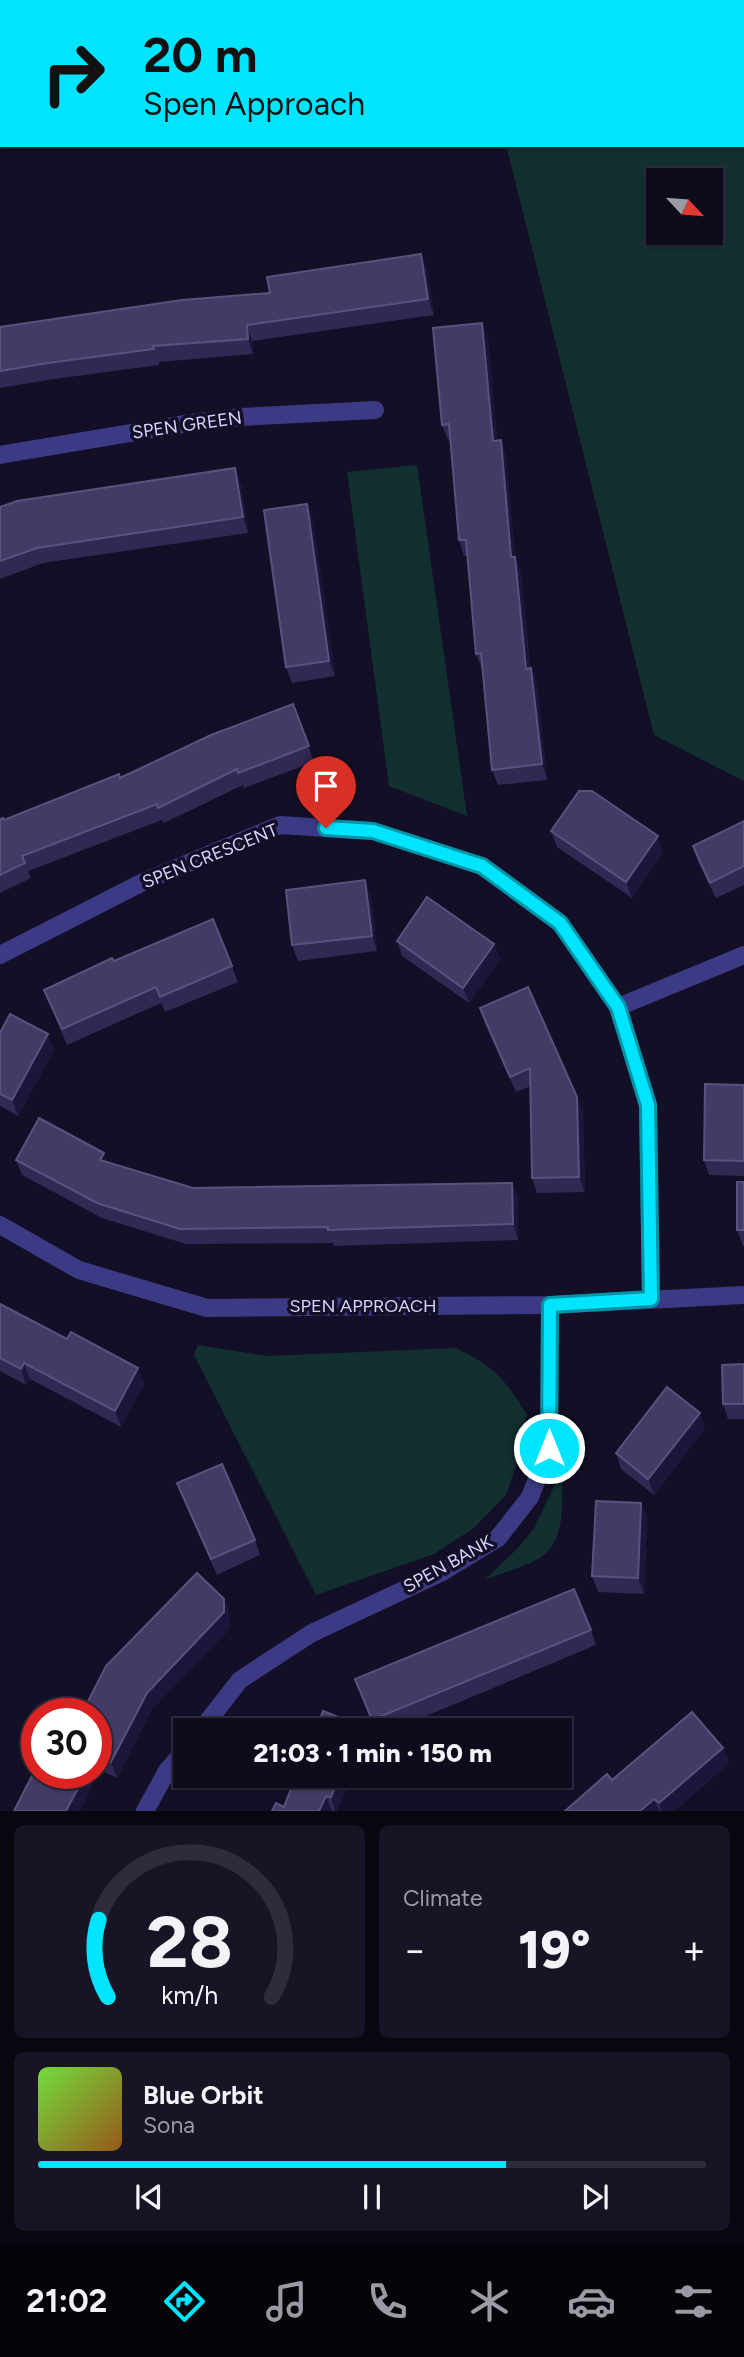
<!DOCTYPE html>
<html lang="en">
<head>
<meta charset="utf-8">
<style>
  :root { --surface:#0e0b1c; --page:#171425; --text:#f1f3f6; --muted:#9b9ba3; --line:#2e2b3b; --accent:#00e5ff }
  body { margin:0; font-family:Figtree,sans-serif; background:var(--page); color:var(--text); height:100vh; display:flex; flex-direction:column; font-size:26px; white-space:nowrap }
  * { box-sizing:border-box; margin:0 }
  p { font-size:23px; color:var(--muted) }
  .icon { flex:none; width:38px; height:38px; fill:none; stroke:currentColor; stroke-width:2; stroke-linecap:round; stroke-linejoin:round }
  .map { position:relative; height:1811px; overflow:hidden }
  .drawer { display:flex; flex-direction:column; gap:14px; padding:14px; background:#08060f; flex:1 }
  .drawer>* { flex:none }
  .guide { position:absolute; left:0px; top:0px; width:746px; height:147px; box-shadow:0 2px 5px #0004,0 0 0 2px var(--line); background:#00e5ff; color:#111; overflow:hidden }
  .needle { width:46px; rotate:116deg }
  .fabs { position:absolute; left:646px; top:168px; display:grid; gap:14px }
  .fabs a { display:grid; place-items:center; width:77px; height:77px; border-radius:0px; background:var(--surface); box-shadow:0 2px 5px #0004,0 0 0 2px var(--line); font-size:35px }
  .speed { position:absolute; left:21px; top:1698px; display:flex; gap:14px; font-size:35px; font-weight:700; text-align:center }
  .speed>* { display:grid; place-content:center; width:91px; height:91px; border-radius:50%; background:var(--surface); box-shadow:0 2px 5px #0004,0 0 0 2px var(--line); line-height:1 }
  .speed .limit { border:10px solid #d22; background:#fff; color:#111 }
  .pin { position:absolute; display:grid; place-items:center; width:60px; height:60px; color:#fff; margin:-72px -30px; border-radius:50% 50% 50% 0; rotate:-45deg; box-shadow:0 0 7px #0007 }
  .pin .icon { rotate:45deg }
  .me { position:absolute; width:77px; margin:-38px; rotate:0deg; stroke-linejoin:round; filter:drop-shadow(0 0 5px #0008) }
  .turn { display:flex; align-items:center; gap:24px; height:147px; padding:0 28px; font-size:32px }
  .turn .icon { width:91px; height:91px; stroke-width:2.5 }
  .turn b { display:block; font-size:49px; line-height:60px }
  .big { font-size:52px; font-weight:800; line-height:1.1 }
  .drawer .tile { flex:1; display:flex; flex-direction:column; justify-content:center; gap:10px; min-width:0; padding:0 24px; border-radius:10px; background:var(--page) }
  .drawer .dial { align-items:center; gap:0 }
  .dial svg { height:182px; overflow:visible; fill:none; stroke:var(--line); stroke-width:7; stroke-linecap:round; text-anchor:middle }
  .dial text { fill:var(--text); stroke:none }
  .song { display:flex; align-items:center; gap:21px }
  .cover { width:84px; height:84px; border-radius:10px; background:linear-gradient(135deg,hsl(100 70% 55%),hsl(30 70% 35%)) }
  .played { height:7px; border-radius:4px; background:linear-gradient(90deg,var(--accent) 70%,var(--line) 70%) }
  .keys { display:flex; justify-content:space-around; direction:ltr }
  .heat { display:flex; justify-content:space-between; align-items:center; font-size:38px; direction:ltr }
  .drawer .tiles { flex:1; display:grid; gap:14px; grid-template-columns:1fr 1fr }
  .tile:last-child { grid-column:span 2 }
  .trip { position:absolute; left:173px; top:1718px; width:399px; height:70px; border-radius:0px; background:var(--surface); box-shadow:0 2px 5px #0004,0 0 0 2px var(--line); font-weight:800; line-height:70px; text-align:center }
  .tab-bar { display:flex; height:112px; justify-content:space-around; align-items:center; background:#06040b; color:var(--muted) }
  .tab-bar .icon { width:49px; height:49px }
  .tab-bar .on { color:var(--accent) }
  .tab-bar b { font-size:32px; color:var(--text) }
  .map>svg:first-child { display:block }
  .green { fill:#12302f; fill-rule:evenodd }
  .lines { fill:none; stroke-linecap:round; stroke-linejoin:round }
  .street { stroke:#3d3a85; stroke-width:18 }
  .rail-casing { stroke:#00e5ff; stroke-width:8 }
  .rail { stroke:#130f26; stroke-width:5; stroke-dasharray:16; stroke-linecap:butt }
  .wall { fill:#312854 }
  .shaded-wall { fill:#1d163a }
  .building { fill:#433a66; stroke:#5a527e; stroke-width:2 }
  .route-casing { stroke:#0095a6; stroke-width:18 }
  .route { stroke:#00e5ff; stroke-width:12 }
  .labels { text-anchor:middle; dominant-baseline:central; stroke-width:7; stroke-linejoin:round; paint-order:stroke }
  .street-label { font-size:18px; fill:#d9d4ff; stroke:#130f26 }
</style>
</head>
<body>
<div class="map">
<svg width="744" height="1811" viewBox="0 0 744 1811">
  <rect width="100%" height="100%" fill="#130f26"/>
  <!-- green -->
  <g class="green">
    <path d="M744 93V781L654 735 506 145H744ZM710 180V233H658V180Z"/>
    <path d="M417 465 467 816 389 786 347 472Z"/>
    <path d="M198 1345 267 1356 456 1348C496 1368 504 1378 527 1415L520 1454 506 1495 474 1528 434 1554 316 1595 194 1355Z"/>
    <path d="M562 1470C561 1499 568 1538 541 1557 528 1566 499 1574 484 1580L518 1548 534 1528Z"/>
  </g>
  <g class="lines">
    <!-- street -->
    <g class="street">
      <path d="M0 455 184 424 240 417 375 410"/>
      <path d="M0 955 145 881 280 825 373 831 482 866 560 923 618 1007 648 1105 651 1299"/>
      <path d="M618 1007 744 955"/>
      <path d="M0 1225 79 1270 207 1308 550 1305 744 1295"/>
      <path d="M200 1731 240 1680 312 1633 442 1572 498 1538 530 1497 549 1448 550 1305"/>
      <path d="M145 1811 167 1771 186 1749"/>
    </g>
    <!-- rail casing -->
    <g class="rail-casing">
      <g id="rail">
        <path d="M588 2 598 0"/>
        <path d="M739 2 744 1"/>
        <path d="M0 100 2 99"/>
        <path d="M0 125H2"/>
      </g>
    </g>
    <!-- rail -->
    <use href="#rail" class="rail"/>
  </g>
  <!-- wall -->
  <g class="wall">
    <path d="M421 254 427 270 434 315 252 341 253 354 159 362V365L54 379 0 388V327L270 293Z"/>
    <path d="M488 339 497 441 501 440 506 456 515 557 521 573 530 668H531L537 684 547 780 498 785 492 770 482 669 476 654 467 556H464L459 540 450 440H448L442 425Z"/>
    <path d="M241 483 248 533 43 563 0 579V507Z"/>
    <path d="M307 504 313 520 335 676 292 683 286 667Z"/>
    <path d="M293 704 314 762 244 788 243 785 164 823 162 820 28 871 31 878 0 893V819L4 820 120 778Z"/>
    <path d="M744 821V885L716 898 698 862 693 846Z"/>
    <path d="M551 831 663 852 632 898 557 847Z"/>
    <path d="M371 896 377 951 298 961 292 945Z"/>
    <path d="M397 941 494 944 500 959 469 1003 402 956Z"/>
    <path d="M114 961 232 966 238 982 165 1012 161 1003 67 1045 44 990Z"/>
    <path d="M480 1008 577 1097 583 1113 585 1192 537 1193 532 1178 531 1086 516 1092 485 1024Z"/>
    <path d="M0 1033 54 1050 18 1116 0 1106Z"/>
    <path d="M744 1085V1176L709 1175 704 1160Z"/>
    <path d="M16 1160 107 1162 193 1188 512 1183 518 1198V1240L334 1246 333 1243 186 1244 102 1218 22 1175Z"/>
    <path d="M744 1182V1246H743L737 1230Z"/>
    <path d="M0 1304 67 1339 138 1368 144 1384 121 1427 30 1379 26 1385 0 1371Z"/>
    <path d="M744 1364V1419H728L723 1404Z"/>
    <path d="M705 1428 654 1495 621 1469 616 1453Z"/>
    <path d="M177 1483 255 1540 260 1555 217 1575 183 1499Z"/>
    <path d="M641 1503 647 1518 644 1594 598 1592 592 1576Z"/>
    <path d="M224 1599 230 1615V1628L152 1709 117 1778 96 1768V1713Z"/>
    <path d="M591 1630 596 1645 390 1731H376L355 1679Z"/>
    <path d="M723 1748 729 1763 674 1811H565L612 1780Z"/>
    <path d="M352 1776 337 1811H272L284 1807Z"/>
  </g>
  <!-- shaded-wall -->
  <g class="shaded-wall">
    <path d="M421 254 427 270 434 315 428 299Z"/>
    <path d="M482 323 488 339 499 457 493 441Z"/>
    <path d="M247 325 252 341 253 354 248 339Z"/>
    <path d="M501 440 506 456 515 557 521 573 531 684 526 669 511 557Z"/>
    <path d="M235 468 241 483 248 533 243 517Z"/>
    <path d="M307 504 313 520 335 676 329 661Z"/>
    <path d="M531 668 537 684 547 780 542 764Z"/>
    <path d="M658 836 663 852 632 898 626 882Z"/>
    <path d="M365 880 371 896 377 951 372 936Z"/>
    <path d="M494 944 500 959 469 1003 463 988Z"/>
    <path d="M48 1034 54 1050 18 1116 12 1100Z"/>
    <path d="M577 1097 583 1113 585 1192 579 1177Z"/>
    <path d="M104 1153 110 1169 100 1160Z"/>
    <path d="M512 1183 518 1198V1240L513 1224Z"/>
    <path d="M24 1363 30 1379 26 1385 21 1369Z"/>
    <path d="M138 1368 144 1384 121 1427 115 1411Z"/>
    <path d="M700 1413 705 1428 654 1495 648 1479Z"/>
    <path d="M641 1503 647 1518 644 1594 638 1578Z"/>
    <path d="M224 1599 230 1615V1628L152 1709 117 1778 111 1762 147 1693Z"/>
    <path d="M723 1748 729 1763 674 1811H661L659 1803Z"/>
    <path d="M86 1773H88L93 1786 80 1811H66Z"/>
    <path d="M340 1776H352L337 1811H335L331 1797Z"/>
    <path d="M326 1796 332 1811H319Z"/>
    <path d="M654 1799 659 1811H640Z"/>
  </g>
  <!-- building -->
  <g class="building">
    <path d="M421 254 428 299 247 325 248 339 153 346 154 349 48 363 0 371V327L182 300 270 293 267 277Z"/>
    <path d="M482 323 493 441 501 440 511 557H515L526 669 531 668 542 764 492 770 481 653 476 654 466 540H459L449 424 442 425 433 328Z"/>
    <path d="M235 468 243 517 37 548 0 561V507L17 501Z"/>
    <path d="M307 504 329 661 286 667 264 510Z"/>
    <path d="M293 704 309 746 238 773 237 769 158 808 157 804 22 856 25 863 0 875V819L3 818 4 820 119 774 120 778 211 735Z"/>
    <path d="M579 791H592L658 836 626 882 551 831Z"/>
    <path d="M744 821V866L710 883 693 846Z"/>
    <path d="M365 880 372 936 292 945 286 890Z"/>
    <path d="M427 897 494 944 463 988 397 941Z"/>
    <path d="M213 919 232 966 160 997 156 987 62 1029 44 990 112 958 114 961Z"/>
    <path d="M528 987 577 1097 579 1177 532 1178 530 1068 510 1077 480 1008Z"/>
    <path d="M10 1014 48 1034 12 1100 0 1094V1033Z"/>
    <path d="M705 1084 744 1085V1161L704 1160Z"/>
    <path d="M39 1118 104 1153 100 1160 193 1188 512 1183 513 1224 328 1230V1227L180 1229 97 1203 16 1160Z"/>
    <rect x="737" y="1182" width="7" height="48"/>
    <path d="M0 1304 67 1339 71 1332 138 1368 115 1411 24 1363 21 1369 0 1358Z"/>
    <path d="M744 1364V1404H723L722 1365Z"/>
    <path d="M667 1387 700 1413 648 1479 616 1453Z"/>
    <path d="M222 1464 255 1540 211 1559 177 1483Z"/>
    <path d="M596 1501 641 1503 638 1578 592 1576Z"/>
    <path d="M197 1573 224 1599V1612L147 1693 111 1762 96 1755V1713H82L106 1666Z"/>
    <path d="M574 1589 591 1630 372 1720 355 1679Z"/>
    <path d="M323 1711 361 1726 359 1731H315Z"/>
    <path d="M692 1712 723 1748 659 1803 654 1799 640 1811H565L607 1774 612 1780Z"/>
    <path d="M37 1766V1773H86L66 1811H14Z"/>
    <path d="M296 1776H340L331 1797 326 1796 319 1811H272L276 1803 284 1807Z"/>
  </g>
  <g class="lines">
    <!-- route casing -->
    <g class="route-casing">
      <path id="route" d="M326 828 373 831 482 866 560 923 618 1007 648 1105 651 1299 550 1305 549 1448"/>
    </g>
    <!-- route -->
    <use href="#route" class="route"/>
  </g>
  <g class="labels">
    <!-- street labels -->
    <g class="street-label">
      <text transform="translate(187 425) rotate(-8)">SPEN GREEN</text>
      <text transform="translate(210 856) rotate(-22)">SPEN CRESCENT</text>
      <text x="363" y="1306">SPEN APPROACH</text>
      <text transform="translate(448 1564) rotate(-29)">SPEN BANK</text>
    </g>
  </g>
</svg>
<div class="fabs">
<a><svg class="needle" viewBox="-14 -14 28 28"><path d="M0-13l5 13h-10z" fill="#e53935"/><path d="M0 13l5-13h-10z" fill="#9b9ba3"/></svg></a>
</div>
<div class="speed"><div class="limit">30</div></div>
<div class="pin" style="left:326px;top:828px;background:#d93025"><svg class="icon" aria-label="arrive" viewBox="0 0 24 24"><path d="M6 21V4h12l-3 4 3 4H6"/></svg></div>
<svg class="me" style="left:549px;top:1448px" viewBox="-20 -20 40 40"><circle r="17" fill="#00e5ff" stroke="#fff" stroke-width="3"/><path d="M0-11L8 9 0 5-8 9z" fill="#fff"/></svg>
<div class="trip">21:03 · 1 min · 150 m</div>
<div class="guide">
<div class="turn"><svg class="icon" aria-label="right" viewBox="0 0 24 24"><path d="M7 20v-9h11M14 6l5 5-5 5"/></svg><div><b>20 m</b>Spen Approach</div></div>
</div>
</div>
<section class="drawer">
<div class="tiles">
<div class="tile dial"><svg viewBox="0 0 100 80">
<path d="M14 69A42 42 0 1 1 86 69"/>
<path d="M14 69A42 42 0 0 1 10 35" stroke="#00e5ff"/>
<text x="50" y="56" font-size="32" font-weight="700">28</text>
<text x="50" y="72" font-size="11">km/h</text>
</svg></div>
<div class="tile"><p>Climate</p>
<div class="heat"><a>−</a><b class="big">19°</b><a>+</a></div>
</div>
<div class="tile">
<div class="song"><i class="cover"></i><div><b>Blue Orbit</b><p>Sona</p></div></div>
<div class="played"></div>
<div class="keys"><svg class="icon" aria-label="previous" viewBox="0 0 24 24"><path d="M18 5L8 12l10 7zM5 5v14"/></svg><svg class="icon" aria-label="pause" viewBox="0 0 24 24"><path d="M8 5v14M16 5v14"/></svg><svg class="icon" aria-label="next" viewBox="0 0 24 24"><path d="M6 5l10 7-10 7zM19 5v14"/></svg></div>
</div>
</div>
</section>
<nav class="tab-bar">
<b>21:02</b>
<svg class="icon on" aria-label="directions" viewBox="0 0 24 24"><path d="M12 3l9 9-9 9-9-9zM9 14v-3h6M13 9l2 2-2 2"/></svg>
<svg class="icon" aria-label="music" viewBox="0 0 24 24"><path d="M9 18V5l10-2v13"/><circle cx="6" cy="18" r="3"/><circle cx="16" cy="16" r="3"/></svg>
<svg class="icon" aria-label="phone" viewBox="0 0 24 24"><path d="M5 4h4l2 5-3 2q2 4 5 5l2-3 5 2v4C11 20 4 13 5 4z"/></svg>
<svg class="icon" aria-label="climate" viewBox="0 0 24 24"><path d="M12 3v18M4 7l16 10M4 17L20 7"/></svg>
<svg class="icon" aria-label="car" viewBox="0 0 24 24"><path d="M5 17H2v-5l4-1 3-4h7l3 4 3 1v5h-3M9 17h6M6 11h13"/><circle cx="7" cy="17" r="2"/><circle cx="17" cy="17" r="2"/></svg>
<svg class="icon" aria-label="filters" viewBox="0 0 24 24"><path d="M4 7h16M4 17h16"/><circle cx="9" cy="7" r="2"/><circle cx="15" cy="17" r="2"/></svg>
</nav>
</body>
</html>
